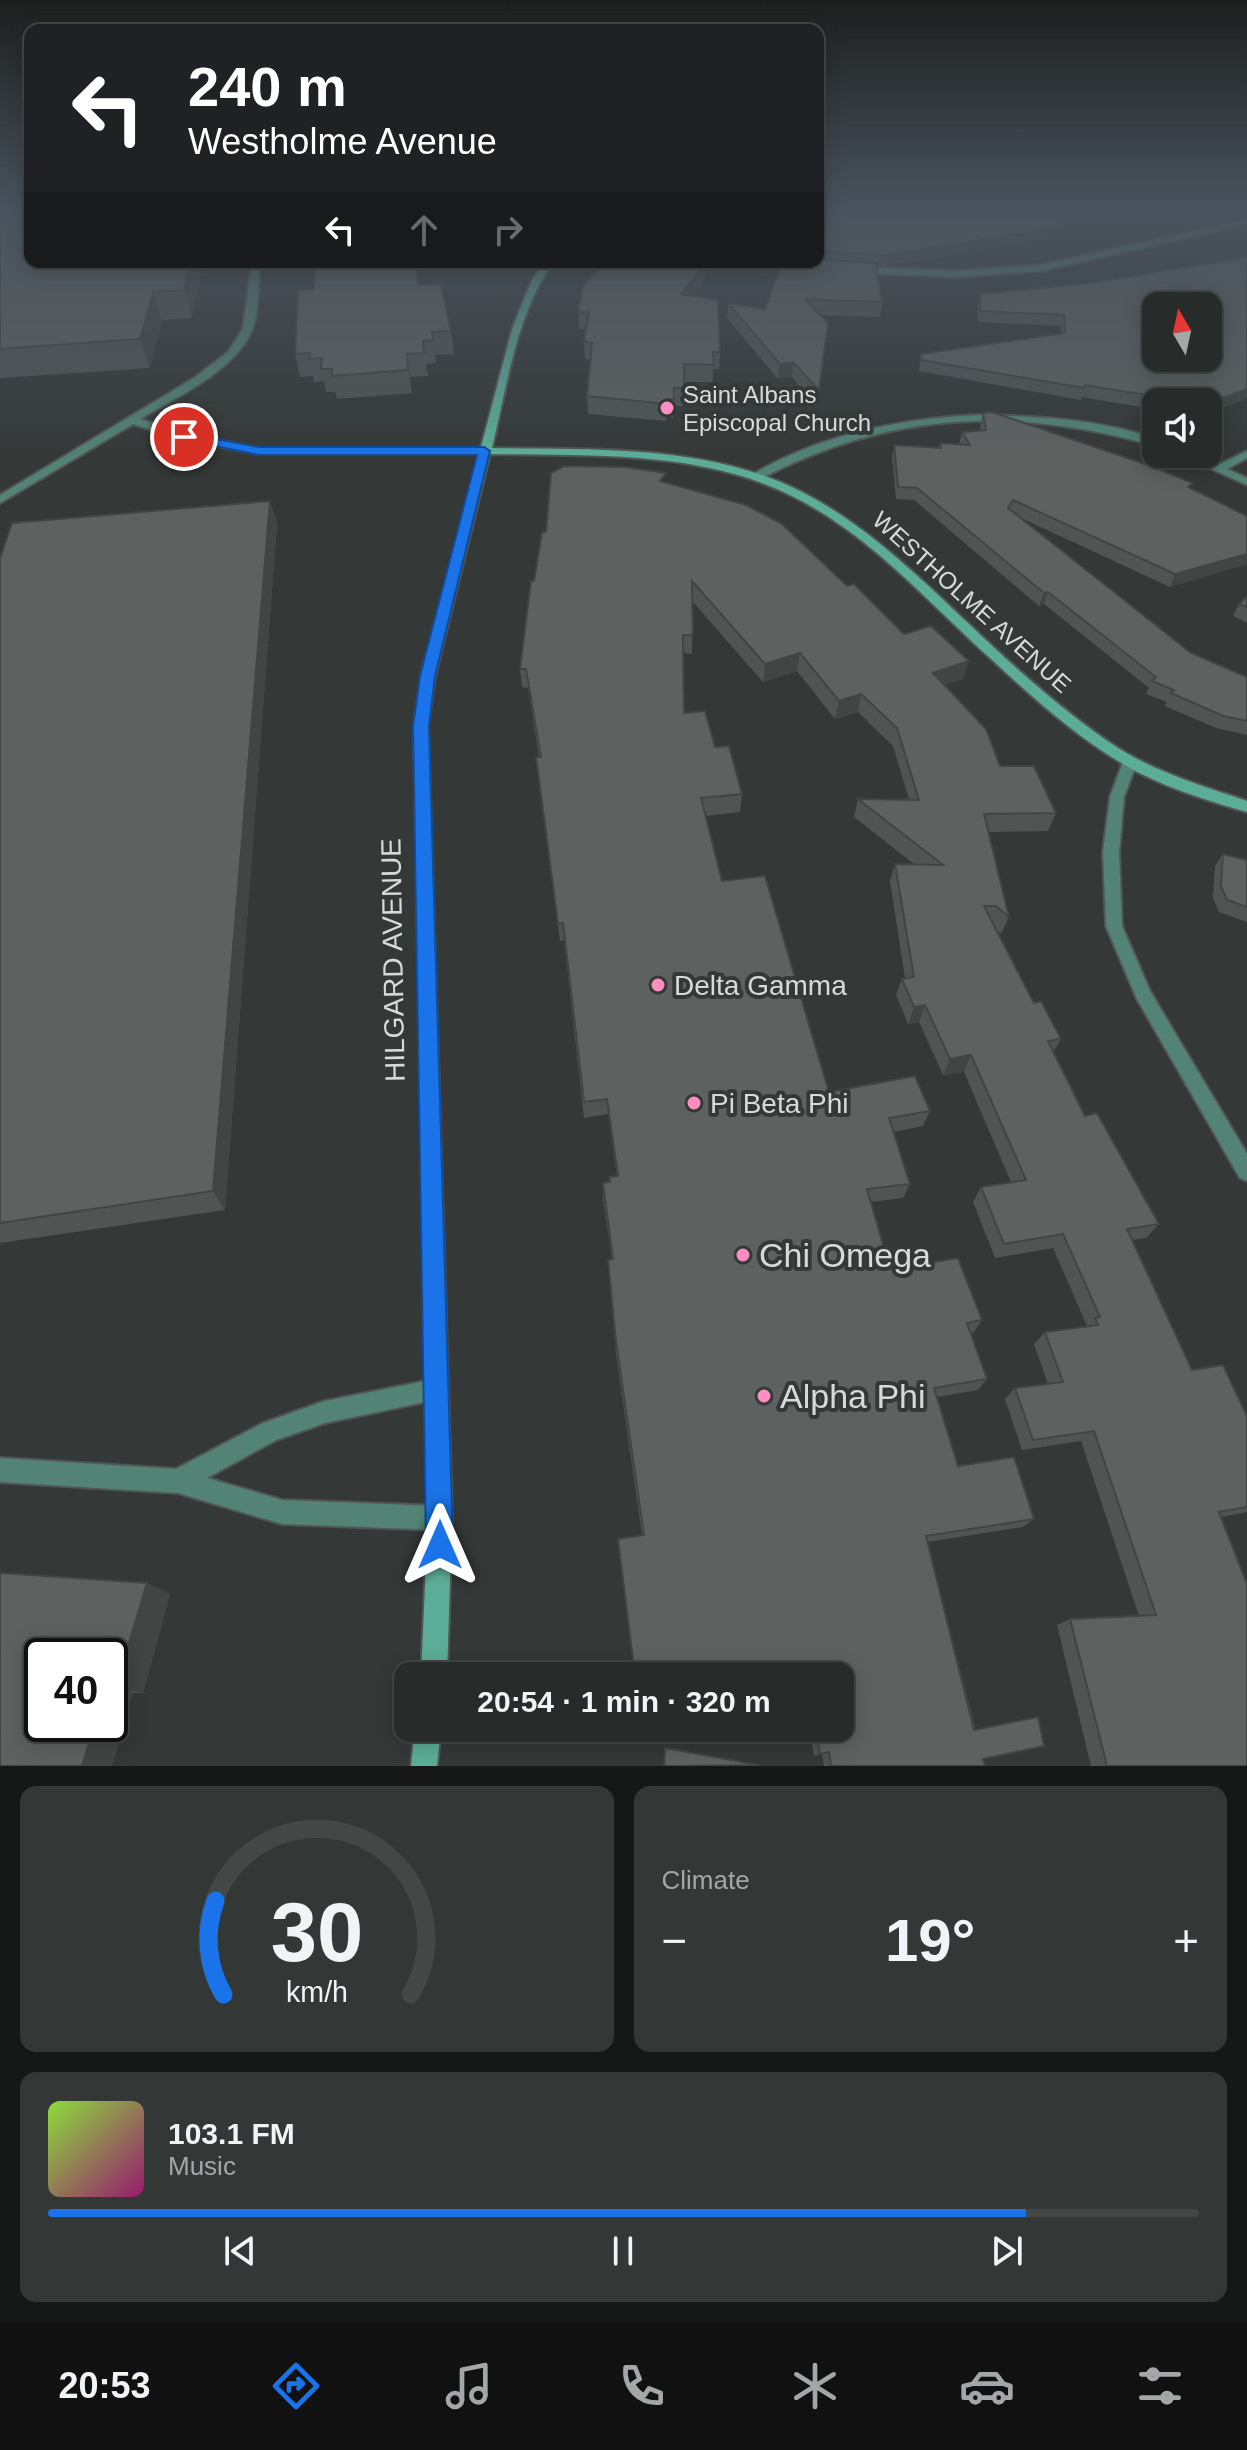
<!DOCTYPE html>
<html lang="en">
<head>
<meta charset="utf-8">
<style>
  :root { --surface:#272b29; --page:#333735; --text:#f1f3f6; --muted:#a4a7a8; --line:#434746; --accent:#1a73e8 }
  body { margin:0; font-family:Arial,sans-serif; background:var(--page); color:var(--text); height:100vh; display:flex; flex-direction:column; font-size:30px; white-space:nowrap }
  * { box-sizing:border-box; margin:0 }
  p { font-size:26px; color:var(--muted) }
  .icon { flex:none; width:44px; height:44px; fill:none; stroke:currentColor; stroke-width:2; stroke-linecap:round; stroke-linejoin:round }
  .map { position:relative; height:1766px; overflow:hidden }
  .panel { display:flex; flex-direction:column; gap:20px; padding:20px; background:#151817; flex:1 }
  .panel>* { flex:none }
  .top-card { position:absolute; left:24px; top:24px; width:800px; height:244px; border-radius:16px; box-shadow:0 4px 20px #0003,0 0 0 2px var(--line); background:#202124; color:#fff; overflow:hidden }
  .needle { width:52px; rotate:351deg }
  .buttons { position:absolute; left:1142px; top:292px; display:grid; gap:16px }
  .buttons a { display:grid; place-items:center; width:80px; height:80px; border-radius:16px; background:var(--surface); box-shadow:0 4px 20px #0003,0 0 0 2px var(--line); font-size:40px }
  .speed { position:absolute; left:24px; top:1638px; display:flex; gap:16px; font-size:40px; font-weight:700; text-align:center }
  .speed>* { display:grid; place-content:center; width:104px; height:104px; border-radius:50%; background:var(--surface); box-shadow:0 4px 20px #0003,0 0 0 2px var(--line); line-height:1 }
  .speed .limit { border:4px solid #111; border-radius:12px; background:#fff; color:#111 }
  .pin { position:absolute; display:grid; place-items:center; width:68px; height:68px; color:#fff; margin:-34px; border:4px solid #fff; border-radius:50%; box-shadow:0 2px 8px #0007 }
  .me { position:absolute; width:88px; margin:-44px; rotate:0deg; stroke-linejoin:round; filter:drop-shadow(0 0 6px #0008) }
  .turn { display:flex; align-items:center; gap:28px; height:168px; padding:0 32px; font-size:36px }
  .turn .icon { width:104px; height:104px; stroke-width:2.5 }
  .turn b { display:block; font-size:56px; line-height:68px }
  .lanes { display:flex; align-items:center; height:76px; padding:0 32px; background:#0003; justify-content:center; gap:40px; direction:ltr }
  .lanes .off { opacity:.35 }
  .big { font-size:60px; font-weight:800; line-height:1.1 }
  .panel .card { flex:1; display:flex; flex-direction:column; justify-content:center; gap:12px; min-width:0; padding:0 28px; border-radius:16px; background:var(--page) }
  .panel .dial { align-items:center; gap:0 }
  .dial svg { height:208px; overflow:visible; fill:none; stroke:var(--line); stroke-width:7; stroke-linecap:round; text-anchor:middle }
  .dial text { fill:var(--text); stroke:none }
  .song { display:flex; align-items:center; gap:24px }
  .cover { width:96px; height:96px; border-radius:12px; background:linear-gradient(135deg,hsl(90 70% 55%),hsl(320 70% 35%)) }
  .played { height:8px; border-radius:4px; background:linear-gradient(90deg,var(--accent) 85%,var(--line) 85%) }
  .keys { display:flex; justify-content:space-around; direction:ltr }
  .heat { display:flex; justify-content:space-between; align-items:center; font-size:44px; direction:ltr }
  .panel .tiles { flex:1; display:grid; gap:20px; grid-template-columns:1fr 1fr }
  .card:last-child { grid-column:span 2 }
  .trip { position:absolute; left:394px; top:1662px; width:460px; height:80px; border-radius:16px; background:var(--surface); box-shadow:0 4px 20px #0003,0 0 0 2px var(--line); font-weight:800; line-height:80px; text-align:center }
  .tab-bar { display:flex; height:128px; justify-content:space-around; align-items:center; background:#101110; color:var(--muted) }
  .tab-bar .icon { width:56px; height:56px }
  .tab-bar .active { color:var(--accent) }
  .tab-bar b { font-size:36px; color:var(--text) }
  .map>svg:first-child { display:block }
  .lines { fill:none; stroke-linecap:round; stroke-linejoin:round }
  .street-casing { stroke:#515654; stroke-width:4 }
  .secondary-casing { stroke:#515654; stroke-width:4 }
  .street { fill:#528375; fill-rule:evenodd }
  .secondary { fill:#5cad97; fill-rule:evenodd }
  .wall { fill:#505453; fill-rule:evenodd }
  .shaded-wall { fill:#414543 }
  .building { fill:#5d6260; stroke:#414543; stroke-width:2; fill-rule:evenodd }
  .route { fill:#1a73e8; stroke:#114b97; stroke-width:2 }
  .poi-dot { fill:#fe8ebd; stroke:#343937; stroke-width:3 }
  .labels { text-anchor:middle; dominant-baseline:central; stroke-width:8; stroke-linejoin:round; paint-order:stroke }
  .far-poi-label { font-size:24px; fill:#d7dad9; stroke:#343937; text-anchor:start }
  .far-street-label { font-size:24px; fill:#d7dad9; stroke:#343937 }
  .street-label { font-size:28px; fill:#d7dad9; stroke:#343937 }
  .poi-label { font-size:28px; fill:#d7dad9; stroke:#343937; text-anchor:start }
  .near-poi-label { font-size:34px; fill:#d7dad9; stroke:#343937; text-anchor:start }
</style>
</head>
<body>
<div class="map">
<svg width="1247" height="1766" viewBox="0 0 1247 1766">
  <rect width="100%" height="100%" fill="#343937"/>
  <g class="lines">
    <!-- street casing -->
    <g class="street-casing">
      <g id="street">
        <path d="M1247 220V224L1040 271 958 277 858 273 854 270 858 267 958 271 1040 265Z"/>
        <path d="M252 262H260C258 281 259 314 252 330 235 371 176 397 140 419L186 434 259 448H484L489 451 488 453 259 454 184 440 133 424 0 503V495L194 378 228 352 243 329Z"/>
        <path d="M977 415C1037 416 1099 419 1156 439V446C1016 406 890 411 760 479L750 477C764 466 784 458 800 451 857 428 915 418 977 415Z"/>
        <path d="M1247 451V458L1227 469 1247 478V485L1178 454H1192L1218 465Z"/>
        <path d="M1130 757 1137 762 1124 797 1119 852 1122 926 1150 991 1247 1154V1181L1240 1178 1137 999 1106 926 1103 852 1110 797 1123 762Z"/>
        <path d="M436 1379 444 1382 447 1390 444 1398 325 1423 276 1440 207 1478 282 1500 440 1506 448 1510 452 1518 448 1526 440 1530 282 1524 178 1493 0 1482V1458L176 1469 263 1423 325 1401Z"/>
      </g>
    </g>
    <!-- secondary casing -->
    <g class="secondary-casing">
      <g id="secondary">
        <path d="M545 262H553C516 315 507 386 492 448 594 450 708 444 802 492 866 525 917 575 969 624 1015 668 1064 712 1118 748 1158 773 1203 786 1247 801V812C1205 800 1160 786 1123 764 1075 736 1031 696 990 658 927 601 871 536 794 497 702 450 591 456 490 454L435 676 428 726 452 1518 447 1676H421L428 1518 414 726 421 676 512 329 532 280Z"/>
        <path d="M415 1728H441L437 1766H411Z"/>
      </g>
    </g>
    <!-- street -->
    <use href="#street" class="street"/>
    <!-- secondary -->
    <use href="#secondary" class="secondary"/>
  </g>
  <!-- wall -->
  <g class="wall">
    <path d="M818 210H867L862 215 1056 237 886 266H877L882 302 880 317 820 315 828 323 816 406 792 377 778 379 727 318 728 303 765 309 818 262Z"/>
    <path d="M0 216 30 262H203L192 318 162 320 150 368 0 378Z"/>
    <path d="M1247 257V398L1208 414V402H1156V414L1147 412 1148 408 1081 397V400L919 371 921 354 1061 333 1060 326 978 322 977 305 980 294 1090 283Z"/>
    <path d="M316 262H416L419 285 451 331 454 354 435 355 436 363 426 364 428 376 410 377 412 393 337 399 335 392H326L324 381 314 382 313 376 300 377 295 354 314 289Z"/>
    <path d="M706 262 705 278 692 296 720 352 719 369H713V382H684L683 406H674L673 417H666V421L588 414 587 396 591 360 585 359 584 341 586 329H579L578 312Z"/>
    <path d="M983 413 1190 488 1247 516V564L1170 587 1021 518 1191 653 1247 677V735L1216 728 1165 706 1167 702 1146 694 1149 688 1044 604 1039 606 914 500 896 499 892 457 894 445 939 448 940 443 959 444 962 432 981 431 980 424Z"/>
    <path d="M666 483 847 586 904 634 963 679 944 685 1000 766 1056 813 1048 831 988 832 1009 917 1001 934 997 930 1034 1003 1061 1039 1053 1052 1085 1116 1159 1224 1146 1238 1132 1240 1192 1370 1247 1416V1512L1221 1517 1247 1766H1091L1057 1625 1070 1619 1139 1616 1081 1441 1022 1450 1005 1399 1015 1388 1048 1384 1034 1344 1045 1332 1087 1326 1053 1248 995 1258 973 1202 981 1187 1011 1182 964 1072 943 1075 919 1022 908 1024 896 995 902 979 905 978 890 881 895 864H914L854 817 858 799H909L893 746 858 712 835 719 797 671 763 682 692 601V654L683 653 684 713 715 747 742 794 740 812 705 816 722 881 829 1092 930 1111 923 1126 893 1132 910 1184 903 1198 871 1202 890 1269 982 1320 973 1333H970L987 1379 978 1390 937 1397 958 1466 1034 1519 1023 1527 927 1542 985 1766H824L822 1754 814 1756 809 1728H840V1676H635L618 1539 642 1535 616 1354 609 1274 608 1260H612L603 1198V1183L610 1182 617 1176 608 1114 584 1118 564 940 560 941 538 775 536 757H539L528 688 522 687 520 669 534 581 546 532Z"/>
    <path d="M270 501 277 524 225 1210 0 1243V558Z"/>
    <path d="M1247 596V623L1233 616 1239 604Z"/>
    <path d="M1223 854 1247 860V922L1219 912 1213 898 1215 866Z"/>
    <path d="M170 1594 143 1693H133L112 1766H0ZM110 1656V1724H42Z"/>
  </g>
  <!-- shaded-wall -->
  <g class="shaded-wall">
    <path d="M858 210H867L852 226 853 215Z"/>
    <path d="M1059 227 1056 237 886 266 888 255Z"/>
    <path d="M190 262H203L192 318 184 290Z"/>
    <path d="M706 262 705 278 680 311 681 294Z"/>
    <path d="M153 292 162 320 150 368 140 339Z"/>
    <path d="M407 354 410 377 412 393 408 370Z"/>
    <path d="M793 362 792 377 778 379 780 364Z"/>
    <path d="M1247 389V398L1208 414V404Z"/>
    <path d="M270 501 277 524 225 1210 213 1191Z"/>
    <path d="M1247 554V564L1170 587 1175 574Z"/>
    <path d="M1048 592 1044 604 1039 606 1044 593Z"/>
    <path d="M800 653 797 671 763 682 765 664Z"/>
    <path d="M969 661 963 679 928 691 933 673Z"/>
    <path d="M861 694 858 712 835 719 839 701Z"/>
    <path d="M925 1005 919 1022 908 1024 914 1007Z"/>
    <path d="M971 1055 964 1072 943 1075 950 1059Z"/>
    <path d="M147 1583 170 1594 143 1693 116 1687Z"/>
    <path d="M110 1688 133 1693 112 1766H82L95 1724H110Z"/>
  </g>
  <!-- building -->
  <g class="building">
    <path d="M818 210H858L853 215 977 210H1057L1059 227 888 255 818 251Z"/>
    <path d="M30 214V262H190L184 290 153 292 140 339 0 349V216Z"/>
    <path d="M1247 257V389L1208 404V402H1162L1152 400 1153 396 1085 385 1084 388 921 360V354L1065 333 1064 315 980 311V294L1090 283ZM1156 306H1208V358H1156Z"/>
    <path d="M818 259 876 263 882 302 805 299 828 323 819 390 793 362 780 364 728 303 765 309 782 262H818Z"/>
    <path d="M316 262H416L418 285 441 284 451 331 432 332 433 340 423 341 424 353 407 354 408 370 332 376V369H321L322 358 309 359 310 353 295 354 298 290 314 289Z"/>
    <path d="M605 262H706L681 294 718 300 720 352H713L714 365 684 364V388H674V399H667V404L587 396 592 343 584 341 589 312H578L583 286Z"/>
    <path d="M992 412 1148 465 1193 483 1188 487 1247 516V554L1175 574 1013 500 1008 508 1191 653 1247 677V721L1223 716 1171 693 1174 690 1152 681 1156 677 1048 592 1044 593 917 488 898 487 894 445 941 448 940 443 970 445 962 432 986 430 983 413Z"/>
    <path d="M564 466 626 467 666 473 660 481 746 505 782 524 847 586 854 584 904 634 931 626 969 661 933 673 986 729 1000 766H1034L1056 813 984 814 1009 917 996 906H984L1034 1003 1041 1001 1061 1039 1048 1041 1085 1116 1097 1113 1159 1224 1127 1229 1192 1370 1223 1365 1247 1416V1507L1219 1512 1247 1584V1766H1107L1070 1619 1156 1615 1094 1431 1033 1440 1015 1388 1063 1382 1045 1332 1098 1325 1095 1318 1100 1317 1063 1234 1004 1244 981 1187 1026 1180 971 1055 950 1059 925 1005 914 1007 902 979 914 977 895 864 943 865 858 799 919 800 897 728 861 694 839 701 800 653 765 664 692 581 693 635H683L684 713 705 711 715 747 729 746 742 794 701 798 722 881 765 876 829 1092 915 1076 930 1111 889 1118 910 1184 867 1189 890 1269 958 1258 982 1320 967 1323 987 1379 934 1388 958 1466 1014 1457 1034 1519 926 1536 974 1730 1038 1717 1044 1746 983 1759 985 1766H831L829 1752 820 1754 815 1728H840V1676H635L618 1539 644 1535 616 1342 608 1260 613 1259 603 1183 610 1182 609 1177 618 1176 607 1099 584 1102 563 923 558 924 536 757H541L526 669H520L531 581H534L542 532H546L551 473Z"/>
    <path d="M270 501 213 1191 0 1223V558L12 523Z"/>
    <path d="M1247 596V607L1239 604Z"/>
    <path d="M1223 854 1247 860V907L1227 900 1221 886Z"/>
    <path d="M0 1573 147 1583 116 1687H110V1656H42V1724H95L82 1766H0Z"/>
    <path d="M665 1748 759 1765 664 1766Z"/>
  </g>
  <!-- sky -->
  <linearGradient id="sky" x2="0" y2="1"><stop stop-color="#1d1f1e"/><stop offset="0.46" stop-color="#4a545e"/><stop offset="1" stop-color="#4a545e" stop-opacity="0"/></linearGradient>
  <rect width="1247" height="457" fill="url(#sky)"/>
  <!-- route -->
  <path class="route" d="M184 433 259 447H484L490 451 435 676 429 726 453 1545 449 1554 440 1558 430 1554 426 1545 413 726 420 676 477 455H259L180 439V434Z"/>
  <!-- markers -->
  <g class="poi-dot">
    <circle cx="667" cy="408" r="8"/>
    <circle cx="658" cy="985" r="8"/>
    <circle cx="694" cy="1103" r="8"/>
    <circle cx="743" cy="1255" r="8"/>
    <circle cx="764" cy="1396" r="8"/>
  </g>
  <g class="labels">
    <!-- far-poi labels -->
    <g class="far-poi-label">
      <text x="683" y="394">Saint Albans<tspan x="683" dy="28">Episcopal Church</tspan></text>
    </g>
    <!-- far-street labels -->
    <g class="far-street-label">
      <text transform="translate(972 602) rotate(42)">WESTHOLME AVENUE</text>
    </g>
    <!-- street labels -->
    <g class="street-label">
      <text transform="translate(393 960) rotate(-91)">HILGARD AVENUE</text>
    </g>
    <!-- poi labels -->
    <g class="poi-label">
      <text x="674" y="985">Delta Gamma</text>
      <text x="710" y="1103">Pi Beta Phi</text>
    </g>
    <!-- near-poi labels -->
    <g class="near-poi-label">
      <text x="759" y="1255">Chi Omega</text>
      <text x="780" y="1396">Alpha Phi</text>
    </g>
  </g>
</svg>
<div class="buttons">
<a><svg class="needle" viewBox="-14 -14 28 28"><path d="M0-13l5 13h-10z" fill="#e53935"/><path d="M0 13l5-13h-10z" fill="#a4a7a8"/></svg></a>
<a><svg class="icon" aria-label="sound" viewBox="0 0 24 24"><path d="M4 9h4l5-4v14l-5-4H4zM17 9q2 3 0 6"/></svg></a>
</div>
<div class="speed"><div class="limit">40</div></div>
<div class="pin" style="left:184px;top:437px;background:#d93025"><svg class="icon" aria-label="arrive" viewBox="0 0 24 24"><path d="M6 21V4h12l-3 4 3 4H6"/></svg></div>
<svg class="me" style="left:440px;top:1545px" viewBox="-20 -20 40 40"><path d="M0-17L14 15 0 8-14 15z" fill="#1a73e8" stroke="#fff" stroke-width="4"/></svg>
<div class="trip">20:54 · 1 min · 320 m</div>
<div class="top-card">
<div class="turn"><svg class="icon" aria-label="left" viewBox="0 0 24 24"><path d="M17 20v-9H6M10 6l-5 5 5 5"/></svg><div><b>240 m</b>Westholme Avenue</div></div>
<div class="lanes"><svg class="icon" aria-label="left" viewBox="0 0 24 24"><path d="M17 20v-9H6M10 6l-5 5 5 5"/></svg><svg class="icon off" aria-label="ahead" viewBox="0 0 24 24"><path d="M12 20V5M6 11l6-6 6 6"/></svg><svg class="icon off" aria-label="right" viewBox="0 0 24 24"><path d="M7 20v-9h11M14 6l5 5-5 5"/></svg></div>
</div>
</div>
<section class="panel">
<div class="tiles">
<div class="card dial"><svg viewBox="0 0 100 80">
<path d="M14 69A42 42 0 1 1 86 69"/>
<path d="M14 69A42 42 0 0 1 11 33" stroke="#1a73e8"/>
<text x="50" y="56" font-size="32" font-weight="700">30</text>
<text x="50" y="72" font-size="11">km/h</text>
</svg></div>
<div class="card"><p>Climate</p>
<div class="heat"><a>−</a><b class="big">19°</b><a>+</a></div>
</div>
<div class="card">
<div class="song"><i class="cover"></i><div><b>103.1 FM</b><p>Music</p></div></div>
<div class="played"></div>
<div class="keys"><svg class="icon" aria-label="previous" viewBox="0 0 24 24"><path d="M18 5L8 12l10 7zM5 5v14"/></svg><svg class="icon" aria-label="pause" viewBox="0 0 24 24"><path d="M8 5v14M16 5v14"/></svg><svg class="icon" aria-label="next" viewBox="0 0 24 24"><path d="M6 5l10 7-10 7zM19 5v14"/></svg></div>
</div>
</div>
</section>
<nav class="tab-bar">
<b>20:53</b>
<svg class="icon active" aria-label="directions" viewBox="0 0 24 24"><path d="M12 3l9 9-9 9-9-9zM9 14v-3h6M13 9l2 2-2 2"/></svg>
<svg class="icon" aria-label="music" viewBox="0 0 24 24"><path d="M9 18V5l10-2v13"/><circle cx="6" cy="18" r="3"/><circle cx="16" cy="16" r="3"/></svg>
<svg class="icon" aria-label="phone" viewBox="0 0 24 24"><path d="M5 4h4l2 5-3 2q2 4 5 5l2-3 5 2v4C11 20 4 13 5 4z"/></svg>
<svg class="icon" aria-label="climate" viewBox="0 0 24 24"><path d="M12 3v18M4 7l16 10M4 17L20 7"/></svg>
<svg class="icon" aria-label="car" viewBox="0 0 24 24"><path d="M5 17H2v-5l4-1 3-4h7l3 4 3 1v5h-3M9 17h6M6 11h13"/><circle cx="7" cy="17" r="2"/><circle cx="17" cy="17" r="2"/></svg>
<svg class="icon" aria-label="filters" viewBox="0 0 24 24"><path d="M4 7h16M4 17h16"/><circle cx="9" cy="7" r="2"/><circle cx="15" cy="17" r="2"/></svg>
</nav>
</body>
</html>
